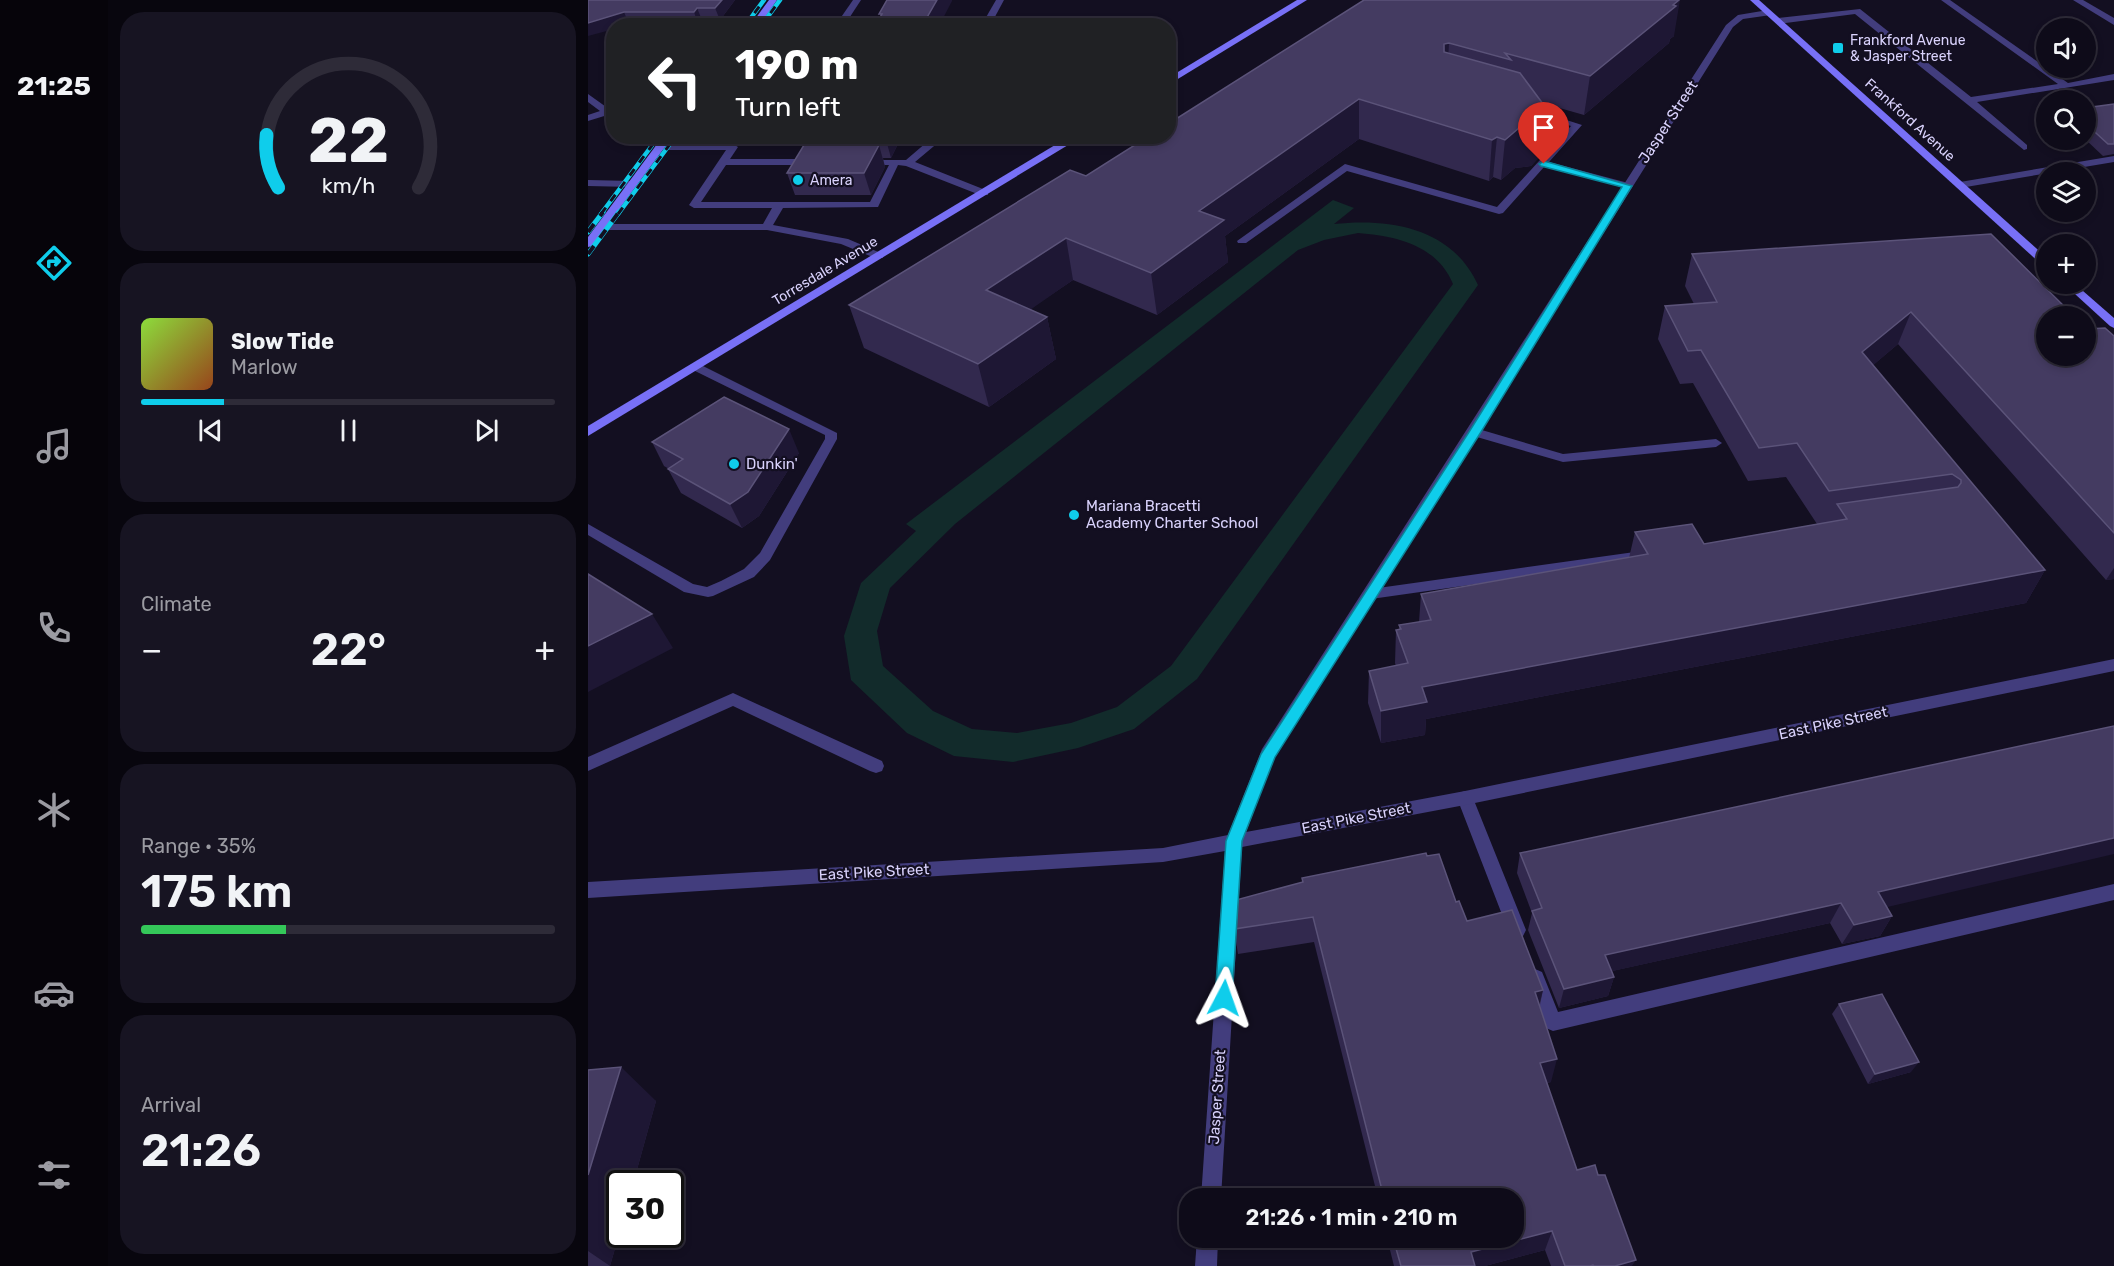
<!DOCTYPE html>
<html lang="en">
<head>
<meta charset="utf-8">
<style>
  :root { --surface:#0e0b19; --page:#171422; --text:#f1f3f6; --muted:#9b9ba2; --line:#2e2b38; --accent:#0fcdeb }
  body { margin:0; font-family:Rubik,sans-serif; background:var(--page); color:var(--text); height:100vh; display:flex; flex-direction:column; font-size:22px; white-space:nowrap }
  * { box-sizing:border-box; margin:0 }
  p { font-size:20px; color:var(--muted) }
  .icon { flex:none; width:33px; height:33px; fill:none; stroke:currentColor; stroke-width:2; stroke-linecap:round; stroke-linejoin:round }
  .map { position:relative; flex:1; overflow:hidden }
  .panel { display:flex; flex-direction:column; gap:12px; padding:12px; background:#08060e; width:480px }
  .panel>* { flex:none }
  .hud { position:absolute; left:18px; top:18px; width:570px; height:126px; border-radius:24px; box-shadow:0 3px 9px #0003,0 0 0 2px var(--line); background:#202124; color:#fff; overflow:hidden }
  .tools { position:absolute; left:1448px; top:18px; display:grid; gap:12px }
  .tools a { display:grid; place-items:center; width:60px; height:60px; border-radius:50%; background:var(--surface); box-shadow:0 3px 9px #0003,0 0 0 2px var(--line); font-size:30px }
  .speed { position:absolute; left:18px; top:1170px; display:flex; gap:12px; font-size:30px; font-weight:700; text-align:center }
  .speed>* { display:grid; place-content:center; width:78px; height:78px; border-radius:50%; background:var(--surface); box-shadow:0 3px 9px #0003,0 0 0 2px var(--line); line-height:1 }
  .speed .limit { border:3px solid #111; border-radius:9px; background:#fff; color:#111 }
  .pin { position:absolute; display:grid; place-items:center; width:51px; height:51px; color:#fff; margin:-62px -26px; border-radius:50% 50% 50% 0; rotate:-45deg; box-shadow:0 0 6px #0007 }
  .pin .icon { rotate:45deg }
  .me { position:absolute; width:66px; margin:-33px; rotate:4deg; stroke-linejoin:round; filter:drop-shadow(0 0 4px #0008) }
  .turn { display:flex; align-items:center; gap:21px; height:126px; padding:0 30px; font-size:27px }
  .turn .icon { width:78px; height:78px; stroke-width:2.5 }
  .turn b { display:block; font-size:42px; line-height:51px }
  .big { font-size:45px; font-weight:600; line-height:1.1 }
  .panel .card { flex:1; display:flex; flex-direction:column; justify-content:center; gap:9px; min-width:0; padding:0 21px; border-radius:24px; background:var(--page) }
  .panel .dial { align-items:center; gap:0 }
  .dial svg { height:156px; overflow:visible; fill:none; stroke:var(--line); stroke-width:7; stroke-linecap:round; text-anchor:middle }
  .dial text { fill:var(--text); stroke:none }
  .song { display:flex; align-items:center; gap:18px }
  .cover { width:72px; height:72px; border-radius:9px; background:linear-gradient(135deg,hsl(90 70% 55%),hsl(20 70% 35%)) }
  .played { height:6px; border-radius:3px; background:linear-gradient(90deg,var(--accent) 20%,var(--line) 20%) }
  .keys { display:flex; justify-content:space-around; direction:ltr }
  .heat { display:flex; justify-content:space-between; align-items:center; font-size:33px; direction:ltr }
  .charge { height:9px; border-radius:4px; background:linear-gradient(90deg,#34c759 35%,var(--line) 0) }
  .trip { position:absolute; left:591px; top:1188px; width:345px; height:60px; border-radius:24px; background:var(--surface); box-shadow:0 3px 9px #0003,0 0 0 2px var(--line); font-weight:600; line-height:60px; text-align:center }
  main { display:flex; flex:1; min-height:0 }
  .menu { display:flex; flex-direction:column; width:108px; justify-content:space-around; align-items:center; background:#06040a; color:var(--muted) }
  .menu .icon { width:42px; height:42px }
  .menu .current { color:var(--accent) }
  .menu b { font-size:27px; color:var(--text) }
  .map>svg:first-child { display:block }
  .green { fill:#122b2b; fill-rule:evenodd }
  .lines { fill:none; stroke-linecap:round; stroke-linejoin:round }
  .lane { fill:#423d7d; fill-rule:evenodd }
  .street { fill:#423d7d; fill-rule:evenodd }
  .secondary { fill:#7870f6; fill-rule:evenodd }
  .rail-far1-casing { stroke:#0fcdeb; stroke-width:4.5 }
  .rail-casing { stroke:#0fcdeb; stroke-width:5 }
  .rail-far1 { stroke:#130f21; stroke-width:3; stroke-dasharray:8; stroke-linecap:butt }
  .rail { stroke:#130f21; stroke-width:4; stroke-dasharray:10; stroke-linecap:butt }
  .wall { fill:#32294e }
  .shaded-wall { fill:#1e1734 }
  .building { fill:#443b61; stroke:#5b5379; stroke-width:1.5 }
  .route { fill:#0fcdeb; stroke:#0a8599; stroke-width:1.5 }
  .poi-dot { fill:#0fcdeb; stroke:#130f21; stroke-width:2 }
  .labels { text-anchor:middle; dominant-baseline:central; stroke-width:4.5; stroke-linejoin:round; paint-order:stroke }
  .far-poi-label { font-size:14px; fill:#d9d2fc; stroke:#130f21; text-anchor:start }
  .far-street-label { font-size:14px; fill:#d9d2fc; stroke:#130f21 }
  .street-label { font-size:15px; fill:#d9d2fc; stroke:#130f21 }
  .poi-label { font-size:15px; fill:#d9d2fc; stroke:#130f21; text-anchor:start }
</style>
</head>
<body>
<main>
<nav class="menu">
<b>21:25</b>
<svg class="icon current" aria-label="directions" viewBox="0 0 24 24"><path d="M12 3l9 9-9 9-9-9zM9 14v-3h6M13 9l2 2-2 2"/></svg>
<svg class="icon" aria-label="music" viewBox="0 0 24 24"><path d="M9 18V5l10-2v13"/><circle cx="6" cy="18" r="3"/><circle cx="16" cy="16" r="3"/></svg>
<svg class="icon" aria-label="phone" viewBox="0 0 24 24"><path d="M5 4h4l2 5-3 2q2 4 5 5l2-3 5 2v4C11 20 4 13 5 4z"/></svg>
<svg class="icon" aria-label="climate" viewBox="0 0 24 24"><path d="M12 3v18M4 7l16 10M4 17L20 7"/></svg>
<svg class="icon" aria-label="car" viewBox="0 0 24 24"><path d="M5 17H2v-5l4-1 3-4h7l3 4 3 1v5h-3M9 17h6M6 11h13"/><circle cx="7" cy="17" r="2"/><circle cx="17" cy="17" r="2"/></svg>
<svg class="icon" aria-label="filters" viewBox="0 0 24 24"><path d="M4 7h16M4 17h16"/><circle cx="9" cy="7" r="2"/><circle cx="15" cy="17" r="2"/></svg>
</nav>
<section class="panel">
<div class="card dial"><svg viewBox="0 0 100 80">
<path d="M14 69A42 42 0 1 1 86 69"/>
<path d="M14 69A42 42 0 0 1 8 42" stroke="#0fcdeb"/>
<text x="50" y="56" font-size="32" font-weight="700">22</text>
<text x="50" y="72" font-size="11">km/h</text>
</svg></div>
<div class="card">
<div class="song"><i class="cover"></i><div><b>Slow Tide</b><p>Marlow</p></div></div>
<div class="played"></div>
<div class="keys"><svg class="icon" aria-label="previous" viewBox="0 0 24 24"><path d="M18 5L8 12l10 7zM5 5v14"/></svg><svg class="icon" aria-label="pause" viewBox="0 0 24 24"><path d="M8 5v14M16 5v14"/></svg><svg class="icon" aria-label="next" viewBox="0 0 24 24"><path d="M6 5l10 7-10 7zM19 5v14"/></svg></div>
</div>
<div class="card"><p>Climate</p>
<div class="heat"><a>−</a><b class="big">22°</b><a>+</a></div>
</div>
<div class="card"><p>Range · 35%</p><b class="big">175 km</b><div class="charge"></div></div>
<div class="card"><p>Arrival</p><b class="big">21:26</b></div>
</section>
<div class="map">
<svg width="1526" height="1266" viewBox="0 0 1526 1266">
  <rect width="100%" height="100%" fill="#130f21"/>
  <!-- green -->
  <path class="green" d="M745 200 766 208 746 224C803 218 864 228 890 285L609 679 546 729 490 748 425 762 366 756 319 733 263 680 256 636 273 583 328 531 318 524ZM770 233C808 236 849 245 865 284L583 666 529 707 483 723 429 733 384 729 345 711 295 666 289 631 302 588 367 524 710 250 736 240Z"/>
  <g class="lines">
    <!-- lane -->
    <g class="lane">
      <path d="M265 0H273L256 26H247Z"/>
      <path d="M408 0H416L402 26H393Z"/>
      <path d="M1353 0H1362L1480 83 1526 74V80L1389 102 1439 145V149L1436 150 1267 14 1190 24 1186 21 1190 18 1272 9 1383 97 1470 84Z"/>
      <path d="M1485 0H1495L1526 18V25Z"/>
      <path d="M941 108 994 125 961 162 1044 184V188L956 167 915 213 911 214 759 171 658 243H650L649 241 757 164 909 207 983 126 938 113 936 111Z"/>
      <path d="M346 136H358L327 162 400 191V195H392L318 166 310 165 290 207 195 208 185 225 260 239 295 254V258H287L253 244 179 230H13L8 227 13 224H175L184 208H106L101 205 138 150H72L67 147 69 145 145 144 150 147 142 159H224L229 162 224 165H138L113 202H282L301 165H275L271 164V160H318Z"/>
      <path d="M0 180 44 181 49 184 44 187 0 186Z"/>
      <path d="M109 363 249 433V439L182 560 166 577 125 596 120 597 96 592 0 535V524L105 584 119 587 133 581 156 569 172 553 237 439V435L105 370V364Z"/>
      <path d="M887 428 975 454 1128 439 1134 443 1128 447 975 462 882 435 881 432Z"/>
      <path d="M1061 550 1068 555 1066 559 783 599 776 594 783 589Z"/>
      <path d="M145 693 294 761 296 766 294 771 288 773 282 771 145 706 0 771V757Z"/>
      <path d="M877 791 883 793 885 798 938 930 935 936 929 938 923 936 920 930 869 798 871 793Z"/>
      <path d="M1526 884V900L965 1031 958 1028 938 978 940 972 947 969 954 972 970 1012Z"/>
    </g>
    <!-- street -->
    <g class="street">
      <path d="M1180 10 1183 11V15L1155 19 1145 27 687 756 658 832 877 791 1526 659V671L877 805 654 847 633 1198H613L637 851 575 862 0 898V882L575 848 640 835 674 749 1138 25 1150 15Z"/>
      <path d="M0 94 21 109 26 107V113L0 121V115L12 111 0 102Z"/>
      <path d="M1526 156V162L1372 188 1367 185 1372 182Z"/>
      <path d="M609 1238H630L629 1266H607Z"/>
    </g>
    <!-- secondary -->
    <g class="secondary">
      <path d="M181 0H189L171 26H162Z"/>
      <path d="M709 0H719L580 85V78Z"/>
      <path d="M1162 0H1171L1458 257V266L1454 265Z"/>
      <path d="M75 136H85L4 246 0 247V237Z"/>
      <path d="M482 136H495L0 436V426Z"/>
      <path d="M1476 284H1487L1526 318V328L1522 326Z"/>
    </g>
    <!-- rail-far1 casing -->
    <g class="rail-far1-casing">
      <g id="rail-far1">
        <path d="M157 26 176 0"/>
        <path d="M173 26 192 0"/>
        <path d="M13 214 71 136"/>
        <path d="M30 214 88 136"/>
      </g>
    </g>
    <!-- rail casing -->
    <g class="rail-casing">
      <g id="rail">
        <path d="M0 232 15 212"/>
        <path d="M0 254 31 212"/>
      </g>
    </g>
    <!-- rail-far1 -->
    <use href="#rail-far1" class="rail-far1"/>
    <!-- rail -->
    <use href="#rail" class="rail"/>
  </g>
  <!-- wall -->
  <g class="wall">
    <path d="M0 0H147L132 20H114L110 24H41L36 26H26Z"/>
    <path d="M776 0 1086 36 1082 39 1081 43 996 115 954 103 956 152 943 166 927 168 913 180 905 177 901 181 771 139 637 236 640 262 569 315 485 280 442 309 459 317 468 359 401 407 276 348 261 305 498 176Z"/>
    <path d="M1526 104V154L1515 156 1497 139V108Z"/>
    <path d="M222 136H314L303 158H295L297 167 283 195H207L199 173 225 145Z"/>
    <path d="M1104 254 1499 329 1526 336V579L1518 580 1310 344 1285 365 1457 570 1438 603 838 719 837 735 793 743 780 703 781 671 808 666 807 663 808 630H811V625L831 622 833 594 1041 558 1047 532 1116 544 1229 524 1198 477 1160 481 1105 383 1092 384 1070 339 1077 306 1106 304 1097 286Z"/>
    <path d="M64 442 211 453 171 516 154 528 93 493 80 469H81L76 466Z"/>
    <path d="M932 853 1299 907 1304 916 1292 936 1254 944 1242 923 1024 971 1026 977 1020 996 971 1008 940 930 944 913 929 873Z"/>
    <path d="M839 856 868 902 879 921 955 990 952 1005 963 1082 959 1083 989 1170 1044 1266H963L957 1250 897 1266H806L799 1238H926V1198H790L726 942 650 954 646 929Z"/>
    <path d="M1251 1004 1323 1072 1280 1084 1244 1014Z"/>
    <path d="M0 1070 68 1101 45 1184H32V1231L22 1266H0Z"/>
  </g>
  <!-- shaded-wall -->
  <g class="shaded-wall">
    <path d="M134 0H147L132 20 127 8Z"/>
    <path d="M349 0H364V1L351 26H334Z"/>
    <path d="M1091 0H1092L1086 36 1082 39 1081 43 996 115 1002 76Z"/>
    <path d="M109 8 114 20 110 24 106 12Z"/>
    <path d="M36 12 41 24 36 26H26V29L0 36V23Z"/>
    <path d="M861 43 859 81 856 44Z"/>
    <path d="M771 99V139L637 236 640 262 569 315 563 273 611 211Z"/>
    <path d="M961 112 956 152 943 166 927 168 913 180 917 140 931 128Z"/>
    <path d="M297 136H314L303 158Z"/>
    <path d="M909 137 905 177 901 181 904 140Z"/>
    <path d="M291 145 297 167 283 195 276 173Z"/>
    <path d="M478 238 485 280 409 333 398 290Z"/>
    <path d="M1323 312 1310 344 1262 385 1274 352Z"/>
    <path d="M459 317 468 359 401 407 390 364Z"/>
    <path d="M201 429 211 453 171 516 154 528 142 504Z"/>
    <path d="M1526 568V579L1518 580Z"/>
    <path d="M1457 570 1438 603 838 719 837 735 793 743V711L834 687Z"/>
    <path d="M64 614 85 648 0 692V646Z"/>
    <path d="M1526 838V854L1278 912 1290 892Z"/>
    <path d="M1253 903 1242 923 1011 974 1017 955Z"/>
    <path d="M1304 916 1292 936 1254 944 1266 925Z"/>
    <path d="M1026 977 1020 996 971 1008 976 989Z"/>
    <path d="M955 990 949 1014 947 992Z"/>
    <path d="M969 1059 963 1082 946 1085 952 1063Z"/>
    <path d="M1331 1062 1323 1072 1280 1084 1287 1074Z"/>
    <path d="M33 1067 68 1101 45 1184H32V1231L22 1266 0 1251V1175Z"/>
    <path d="M964 1231 957 1250 897 1266H880L883 1252Z"/>
    <path d="M1048 1260 1044 1266H1027Z"/>
  </g>
  <!-- building -->
  <g class="building">
    <path d="M0 0H134L127 8H109L106 12H36L0 23Z"/>
    <path d="M299 0H349L334 26H287L294 14H291Z"/>
    <path d="M776 0H1091L1085 5 1088 6 1002 76 917 53 923 60 861 43 856 44V52L932 73 961 112 948 126 931 128 917 140 909 137 904 140 771 99 611 211 636 220 563 273 478 238 398 290 459 317 390 364 261 305 482 170 498 176 561 136H580V124Z"/>
    <path d="M1526 104V144H1520L1497 123V108Z"/>
    <path d="M216 145H291L276 173H199Z"/>
    <path d="M1403 234 1486 316H1458V356H1497V327L1499 329 1517 328 1526 336V533L1323 312 1274 352 1457 570 834 687 839 702 793 711 781 671 820 663 808 630 813 629 811 625 843 620 833 594 1060 554 1047 532 1104 524 1116 544 1259 519 1249 504 1370 487 1373 483V480L1364 474 1241 491 1209 443 1171 448 1113 350 1100 351 1077 306 1129 302 1104 254Z"/>
    <path d="M136 397 201 429 160 492 142 504 80 469 95 459 64 442Z"/>
    <path d="M0 574 64 614 0 646Z"/>
    <path d="M1526 726V838L1290 892 1304 916 1266 925 1253 903 1017 955 1026 977 976 989 944 911 954 908 932 853Z"/>
    <path d="M838 853 839 856 851 854 868 902 871 901 879 921 924 910 955 990 947 992 969 1059 952 1063 989 1170 1007 1165 1010 1175H1017L1048 1260 1027 1266H1006L1005 1265 1002 1266H977L964 1231 883 1252 887 1266H813L805 1238H926V1198H796L725 917 646 929 648 900 715 882 714 878Z"/>
    <path d="M1294 994 1331 1062 1287 1074 1251 1004Z"/>
    <path d="M33 1067 0 1175V1070Z"/>
  </g>
  <!-- route -->
  <path class="route" d="M956 161 1044 186 893 432 687 757 654 841 644 998 642 1004 636 1006 630 1004 627 998 638 841 673 754 881 432 1034 187 953 166 951 164Z"/>
  <!-- markers -->
  <g class="poi-dot">
    <rect x="1244" y="42" width="12" height="12" rx="3"/>
    <circle cx="210" cy="180" r="6"/>
    <circle cx="146" cy="464" r="6"/>
    <circle cx="486" cy="515" r="6"/>
  </g>
  <g class="labels">
    <!-- far-poi labels -->
    <g class="far-poi-label">
      <text x="1262" y="40">Frankford Avenue<tspan x="1262" dy="16">&amp; Jasper Street</tspan></text>
      <text x="222" y="180">Amera</text>
    </g>
    <!-- far-street labels -->
    <g class="far-street-label">
      <text transform="translate(1322 120) rotate(42)">Frankford Avenue</text>
      <text transform="translate(237 271) rotate(-31)">Torresdale Avenue</text>
    </g>
    <!-- street labels -->
    <g class="street-label">
      <text transform="translate(1080 122) rotate(-57)">Jasper Street</text>
      <text transform="translate(1245 723) rotate(-12)">East Pike Street</text>
      <text transform="translate(768 818) rotate(-11)">East Pike Street</text>
      <text transform="translate(286 872) rotate(-3)">East Pike Street</text>
      <text transform="translate(629 1097) rotate(-86)">Jasper Street</text>
    </g>
    <!-- poi labels -->
    <g class="poi-label">
      <text x="158" y="464">Dunkin'</text>
      <text x="498" y="506">Mariana Bracetti<tspan x="498" dy="17">Academy Charter School</tspan></text>
    </g>
  </g>
</svg>
<div class="tools">
<a><svg class="icon" aria-label="sound" viewBox="0 0 24 24"><path d="M4 9h4l5-4v14l-5-4H4zM17 9q2 3 0 6"/></svg></a>
<a><svg class="icon" aria-label="search" viewBox="0 0 24 24"><circle cx="10" cy="10" r="6"/><path d="M15 15l6 6"/></svg></a>
<a><svg class="icon" aria-label="layers" viewBox="0 0 24 24"><path d="M12 4l9 5-9 5-9-5zM3 14l9 5 9-5"/></svg></a>
<a>+</a>
<a>−</a>
</div>
<div class="speed"><div class="limit">30</div></div>
<div class="pin" style="left:956px;top:164px;background:#d93025"><svg class="icon" aria-label="arrive" viewBox="0 0 24 24"><path d="M6 21V4h12l-3 4 3 4H6"/></svg></div>
<svg class="me" style="left:636px;top:998px" viewBox="-20 -20 40 40"><path d="M0-17L14 15 0 8-14 15z" fill="#0fcdeb" stroke="#fff" stroke-width="4"/></svg>
<div class="trip">21:26 · 1 min · 210 m</div>
<div class="hud">
<div class="turn"><svg class="icon" aria-label="left" viewBox="0 0 24 24"><path d="M17 20v-9H6M10 6l-5 5 5 5"/></svg><div><b>190 m</b>Turn left</div></div>
</div>
</div>
</main>
</body>
</html>
